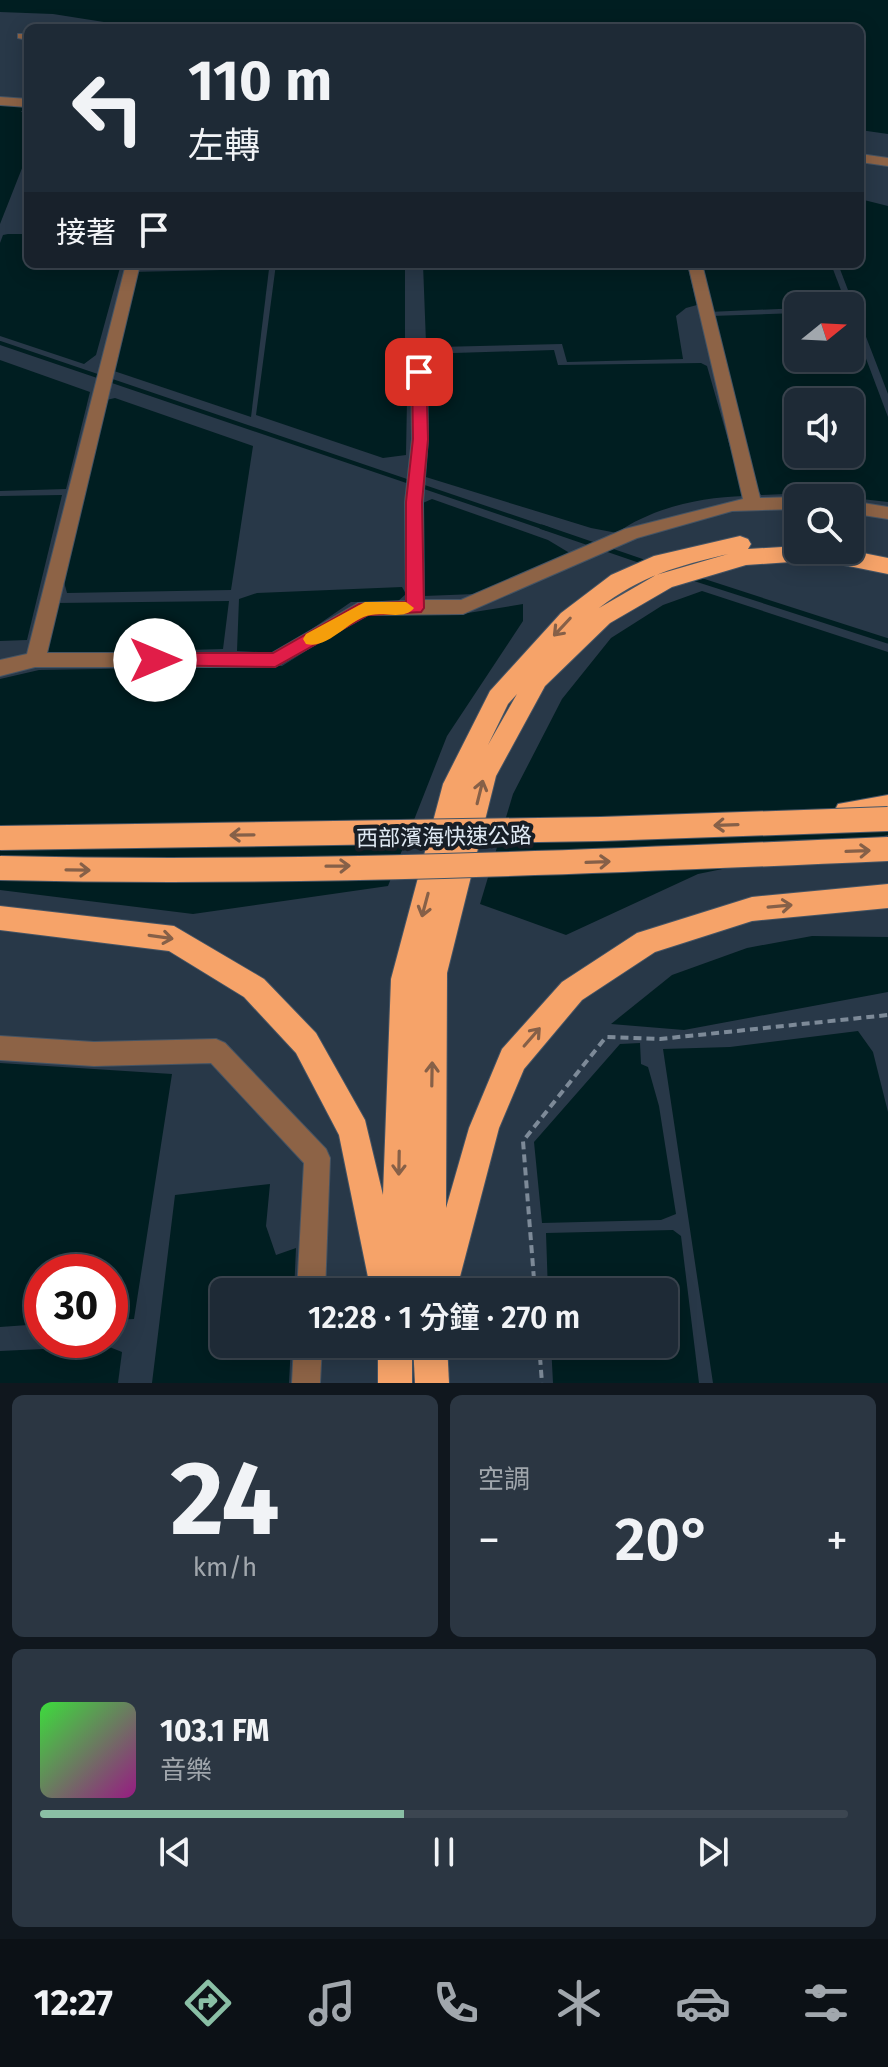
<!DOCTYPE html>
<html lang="zh-TW">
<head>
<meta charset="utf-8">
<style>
  :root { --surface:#1e2a36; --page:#2b3642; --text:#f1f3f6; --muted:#a1a7ad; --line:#3c4651; --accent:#8abfa5 }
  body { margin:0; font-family:"Fira Sans","Noto Sans TC",sans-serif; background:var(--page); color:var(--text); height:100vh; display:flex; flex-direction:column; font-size:30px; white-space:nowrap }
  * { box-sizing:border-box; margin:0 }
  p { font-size:26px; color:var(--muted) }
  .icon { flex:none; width:44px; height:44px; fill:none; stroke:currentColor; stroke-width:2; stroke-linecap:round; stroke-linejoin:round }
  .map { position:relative; height:1383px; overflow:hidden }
  .panel { display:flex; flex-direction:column; gap:12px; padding:12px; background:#10171e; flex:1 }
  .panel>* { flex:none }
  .top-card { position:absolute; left:24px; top:24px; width:840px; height:244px; border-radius:12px; box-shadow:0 4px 20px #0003,0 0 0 2px var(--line); background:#1e2a36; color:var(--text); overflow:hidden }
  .needle { width:52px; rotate:72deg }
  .controls { position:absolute; left:784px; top:292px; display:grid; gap:16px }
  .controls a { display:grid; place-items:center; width:80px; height:80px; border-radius:12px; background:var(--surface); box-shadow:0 4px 20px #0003,0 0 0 2px var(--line); font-size:40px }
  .speed { position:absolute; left:24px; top:1254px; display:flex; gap:16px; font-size:40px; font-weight:700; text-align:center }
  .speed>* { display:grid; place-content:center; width:104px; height:104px; border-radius:50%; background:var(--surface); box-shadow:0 4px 20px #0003,0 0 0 2px var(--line); line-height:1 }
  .speed .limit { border:12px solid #d22; background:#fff; color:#111 }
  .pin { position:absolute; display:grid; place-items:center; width:68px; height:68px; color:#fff; margin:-34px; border-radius:16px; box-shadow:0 4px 12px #0006 }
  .me { position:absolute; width:88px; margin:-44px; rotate:90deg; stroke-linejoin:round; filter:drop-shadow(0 0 6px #0008) }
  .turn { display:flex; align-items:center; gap:28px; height:168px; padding:0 32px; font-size:36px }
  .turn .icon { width:104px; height:104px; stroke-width:2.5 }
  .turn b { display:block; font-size:56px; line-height:68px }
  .then { display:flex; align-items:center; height:76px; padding:0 32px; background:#0003; gap:16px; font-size:30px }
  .big { font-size:60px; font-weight:600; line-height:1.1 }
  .panel .tile { flex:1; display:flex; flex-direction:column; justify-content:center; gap:12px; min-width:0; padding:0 28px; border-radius:12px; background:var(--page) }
  .panel .dial { align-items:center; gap:0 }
  .dial b { font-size:104px; line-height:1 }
  .song { display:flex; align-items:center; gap:24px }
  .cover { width:96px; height:96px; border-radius:12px; background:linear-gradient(135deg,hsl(120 70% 55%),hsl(310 70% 35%)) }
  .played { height:8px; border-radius:4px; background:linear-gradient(90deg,var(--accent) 45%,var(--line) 45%) }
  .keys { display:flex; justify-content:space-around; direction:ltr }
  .heat { display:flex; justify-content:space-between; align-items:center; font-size:44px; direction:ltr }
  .panel .tiles { flex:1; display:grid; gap:12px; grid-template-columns:1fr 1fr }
  .tile:last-child { grid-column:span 2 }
  .trip { position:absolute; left:210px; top:1278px; width:468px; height:80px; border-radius:12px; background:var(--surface); box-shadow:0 4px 20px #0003,0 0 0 2px var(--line); font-weight:600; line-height:80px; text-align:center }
  .menu { display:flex; height:128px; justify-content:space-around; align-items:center; background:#0c1116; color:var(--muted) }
  .menu .icon { width:56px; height:56px }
  .menu .selected { color:var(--accent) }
  .menu b { font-size:36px; color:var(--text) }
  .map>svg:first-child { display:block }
  .water { fill:#001e21; fill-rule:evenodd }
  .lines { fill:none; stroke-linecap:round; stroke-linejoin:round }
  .stream-far1 { stroke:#001e21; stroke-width:4 }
  .stream { stroke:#001e21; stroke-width:5 }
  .minor-casing { stroke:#455464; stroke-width:2 }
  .highway-casing { stroke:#455464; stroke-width:2 }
  .path { stroke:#7d8a98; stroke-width:4; stroke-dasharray:8 5; stroke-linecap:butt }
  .minor { fill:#8d6346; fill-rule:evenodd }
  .highway { fill:#f6a369; fill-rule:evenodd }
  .highway-bridge-casing { stroke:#455464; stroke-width:26; stroke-linecap:butt }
  .highway-bridge { stroke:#f6a369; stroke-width:24 }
  .oneway { stroke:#866048 }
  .route { fill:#e11d48; stroke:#92132f; stroke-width:2 }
  .slow { fill:#f59e0b }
  .labels { text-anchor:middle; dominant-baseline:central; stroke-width:8; stroke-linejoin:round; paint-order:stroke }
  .street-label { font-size:22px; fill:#e0eaf4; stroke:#171e26 }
</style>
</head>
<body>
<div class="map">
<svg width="888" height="1383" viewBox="0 0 888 1383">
  <rect width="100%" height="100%" fill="#283848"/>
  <!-- water -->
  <g class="water">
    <path d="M0 0H888V134L860 130V28H142L53 14 0 12Z"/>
    <path d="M0 104 26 105 21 112H28V153L0 224Z"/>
    <path d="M860 199 888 206V394L838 264H860Z"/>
    <path d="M8 234H28V264H121L96 355 84 364 0 336V243L3 235Z"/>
    <path d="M276 264H405V358L393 362 391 398 407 399 406 455 383 458 256 415Z"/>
    <path d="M423 264H687L697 305 686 308 676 316 683 359 567 362 562 344 438 347 436 342 426 343Z"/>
    <path d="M697 264H831L847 306 708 312Z"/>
    <path d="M269 269 251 417 111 370 130 272Z"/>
    <path d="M798 313V358H850V316L888 417V502L809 493 761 495 754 483 711 316ZM798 402H850V454H798Z"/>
    <path d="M554 350 558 365 701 363 707 366 744 496C702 497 651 508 617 533L591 528 416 474 421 354Z"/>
    <path d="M0 360 90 392 66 489 0 491Z"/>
    <path d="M115 398 253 446 231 590 67 593 64 582 102 401Z"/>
    <path d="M62 495 27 640 0 641V496Z"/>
    <path d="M432 499 548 540 573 555 475 594 424 596 416 506Z"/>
    <path d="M402 587 406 594 397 602H351L277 653 237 651 239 599 257 593Z"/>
    <path d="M702 591 888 652V835L698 874 566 935 480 904 513 794 562 699 611 638 663 605Z"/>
    <path d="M229 601 223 649 45 654 56 603Z"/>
    <path d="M523 604V621L447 736 388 886 193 914 0 890V679L39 670 282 666 367 613H468Z"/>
    <path d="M812 936 888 937V992L684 1030 611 1024 672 975 747 948Z"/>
    <path d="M858 1031 873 1052 888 1112V1383H713L663 1049 730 1047Z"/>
    <path d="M640 1043 641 1064 648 1067 659 1106 676 1214 661 1220 542 1223 534 1142 620 1044Z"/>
    <path d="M0 1063 172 1074 134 1319 110 1320V1272H42V1324L0 1327Z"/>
    <path d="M270 1184 266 1226 276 1255 296 1248 294 1292H224V1344H291L289 1383H152L175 1195Z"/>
    <path d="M673 1230 681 1236 699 1383H553L551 1344H664V1292H548L546 1233Z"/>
    <path d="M107 1346 122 1352 118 1383H0V1351Z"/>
  </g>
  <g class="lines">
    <!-- stream-far1 -->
    <path class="stream-far1" d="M0 343 548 529"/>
    <!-- stream -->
    <g class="stream">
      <path d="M542 527 647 563"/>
      <path d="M690 577 888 641"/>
    </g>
    <!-- minor casing -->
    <g class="minor-casing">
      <g id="minor">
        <path d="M18 34H28V40L18 38Z"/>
        <path d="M0 97 28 99V107L0 105Z"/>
        <path d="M860 154 888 158V166L860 162Z"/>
        <path d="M126 264H140L47 653H272L358 603 406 601 405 502 412 439 411 372 419 367 427 372 428 439 423 502 424 600H461L625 529 743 499 688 264H702L760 498 798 497 802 498H798V509L732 511 637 538 463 614 368 615 275 667H35L0 676V660L27 654Z"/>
        <path d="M850 501 888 507V519L850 513Z"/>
        <path d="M0 1036 94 1042 216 1039 225 1043 326 1149 330 1158 325 1292H297L304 1163 211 1063 94 1066 0 1060Z"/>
        <path d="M294 1344H322L320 1383H292Z"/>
      </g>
    </g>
    <!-- highway casing -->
    <g class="highway-casing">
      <g id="highway">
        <path d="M740 536 748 539 751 544 748 549 798 546V550H848L888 558V574L819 560 746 565 672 587 610 623 545 686 496 776 447 973 446 1208 469 1128 502 1049 562 982 637 933 752 897 888 884V908L752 921 655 952 582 1000 524 1069 499 1128 456 1292H371L339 1135 296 1053 244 997 169 951 0 930V906L174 926 264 979 316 1033 365 1120 383 1195 391 979 443 784 490 691 561 613 611 575 654 556ZM728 554 656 575 599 608C641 576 677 566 728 554ZM517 694 488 745 508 704Z"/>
        <path d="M888 795V817L847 823 838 820 834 812 838 804Z"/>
        <rect x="378" y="1344" width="34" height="39"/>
        <path d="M413 1344H447L449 1383H415Z"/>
      </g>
    </g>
    <!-- path -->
    <g class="path">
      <path d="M535 1292 523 1141 606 1037 660 1039 888 1015"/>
      <path d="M539 1344 542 1383"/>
    </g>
    <!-- minor -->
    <use href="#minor" class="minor"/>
    <!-- highway -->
    <use href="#highway" class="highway"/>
    <!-- highway-bridge casing -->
    <g class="highway-bridge-casing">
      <g id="highway-bridge">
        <path d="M0 838 601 829 888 819"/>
        <path d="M0 868C296 875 592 862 888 849"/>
      </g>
    </g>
    <!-- highway-bridge -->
    <use href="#highway-bridge" class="highway-bridge"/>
  </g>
  <!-- one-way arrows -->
  <defs><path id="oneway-shaft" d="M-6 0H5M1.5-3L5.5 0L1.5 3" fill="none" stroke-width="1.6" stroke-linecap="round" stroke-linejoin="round" transform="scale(2)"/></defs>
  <g class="oneway">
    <use href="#oneway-shaft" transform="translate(562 627) rotate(133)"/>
    <use href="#oneway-shaft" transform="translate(480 792) rotate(-76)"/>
    <use href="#oneway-shaft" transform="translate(726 825) rotate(178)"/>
    <use href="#oneway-shaft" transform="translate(242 835) rotate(179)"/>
    <use href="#oneway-shaft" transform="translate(858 851) rotate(-2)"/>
    <use href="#oneway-shaft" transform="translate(598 862) rotate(-2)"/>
    <use href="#oneway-shaft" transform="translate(338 866) rotate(-1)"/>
    <use href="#oneway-shaft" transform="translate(78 870) rotate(1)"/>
    <use href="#oneway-shaft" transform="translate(425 905) rotate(105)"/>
    <use href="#oneway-shaft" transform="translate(780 906) rotate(-5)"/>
    <use href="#oneway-shaft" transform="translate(161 937) rotate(8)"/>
    <use href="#oneway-shaft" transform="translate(532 1037) rotate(-49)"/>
    <use href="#oneway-shaft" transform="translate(432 1074) rotate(-89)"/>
    <use href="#oneway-shaft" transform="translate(399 1163) rotate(91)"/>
  </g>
  <!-- route -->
  <path class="route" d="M419 368 426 372 428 439 422 502 424 608 421 612 368 615 275 667 149 665 146 660 149 655 155 653H273L359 604 406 602V502L413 439 412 372Z"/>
  <!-- slow -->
  <path class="slow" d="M365 602H406L414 608C405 620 385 612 371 615 350 618 328 650 306 644L303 639 306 634Z"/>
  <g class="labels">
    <!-- street labels -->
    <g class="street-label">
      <text transform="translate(444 837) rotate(-1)">西部濱海快速公路</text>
    </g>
  </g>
</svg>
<div class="controls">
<a><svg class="needle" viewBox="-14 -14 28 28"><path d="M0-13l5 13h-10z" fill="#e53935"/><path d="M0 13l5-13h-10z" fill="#a1a7ad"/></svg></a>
<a><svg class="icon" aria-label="sound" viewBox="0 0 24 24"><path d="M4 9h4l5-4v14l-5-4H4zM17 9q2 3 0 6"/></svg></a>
<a><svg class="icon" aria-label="search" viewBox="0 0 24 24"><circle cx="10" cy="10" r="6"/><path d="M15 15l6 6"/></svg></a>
</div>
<div class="speed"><div class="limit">30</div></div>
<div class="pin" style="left:419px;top:372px;background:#d93025"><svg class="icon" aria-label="arrive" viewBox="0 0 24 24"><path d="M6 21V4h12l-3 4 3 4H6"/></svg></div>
<svg class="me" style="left:155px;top:660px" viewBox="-20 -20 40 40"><circle r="19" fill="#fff"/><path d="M0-13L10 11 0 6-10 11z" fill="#e11d48"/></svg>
<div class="trip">12:28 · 1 分鐘 · 270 m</div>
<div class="top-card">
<div class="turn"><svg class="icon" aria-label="left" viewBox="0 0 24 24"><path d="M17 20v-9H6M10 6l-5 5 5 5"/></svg><div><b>110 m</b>左轉</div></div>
<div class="then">接著<svg class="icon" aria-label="arrive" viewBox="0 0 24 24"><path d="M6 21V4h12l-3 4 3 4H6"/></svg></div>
</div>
</div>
<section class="panel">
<div class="tiles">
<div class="tile dial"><b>24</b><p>km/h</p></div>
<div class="tile"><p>空調</p>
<div class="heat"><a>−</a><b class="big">20°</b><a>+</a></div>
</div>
<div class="tile">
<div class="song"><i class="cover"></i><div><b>103.1 FM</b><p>音樂</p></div></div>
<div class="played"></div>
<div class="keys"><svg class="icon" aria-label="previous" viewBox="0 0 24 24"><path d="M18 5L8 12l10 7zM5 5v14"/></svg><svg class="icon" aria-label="pause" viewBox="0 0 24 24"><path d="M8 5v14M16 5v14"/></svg><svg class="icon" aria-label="next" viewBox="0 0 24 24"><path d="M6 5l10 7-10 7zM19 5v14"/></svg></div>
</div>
</div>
</section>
<nav class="menu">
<b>12:27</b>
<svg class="icon selected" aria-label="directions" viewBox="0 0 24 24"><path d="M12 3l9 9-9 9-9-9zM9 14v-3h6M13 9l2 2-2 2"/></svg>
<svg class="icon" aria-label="music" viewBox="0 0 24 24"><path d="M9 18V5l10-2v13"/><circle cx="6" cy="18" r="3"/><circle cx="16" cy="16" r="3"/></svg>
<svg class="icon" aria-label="phone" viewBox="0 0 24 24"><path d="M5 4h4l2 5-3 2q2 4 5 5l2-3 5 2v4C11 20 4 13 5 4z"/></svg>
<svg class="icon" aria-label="climate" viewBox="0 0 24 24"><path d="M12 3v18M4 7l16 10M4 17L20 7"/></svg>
<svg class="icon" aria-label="car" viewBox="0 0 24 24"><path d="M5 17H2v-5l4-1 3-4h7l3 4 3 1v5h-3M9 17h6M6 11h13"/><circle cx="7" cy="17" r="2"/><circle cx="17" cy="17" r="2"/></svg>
<svg class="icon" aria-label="filters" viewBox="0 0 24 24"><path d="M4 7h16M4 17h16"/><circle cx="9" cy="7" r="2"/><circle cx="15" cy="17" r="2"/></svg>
</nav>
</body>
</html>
